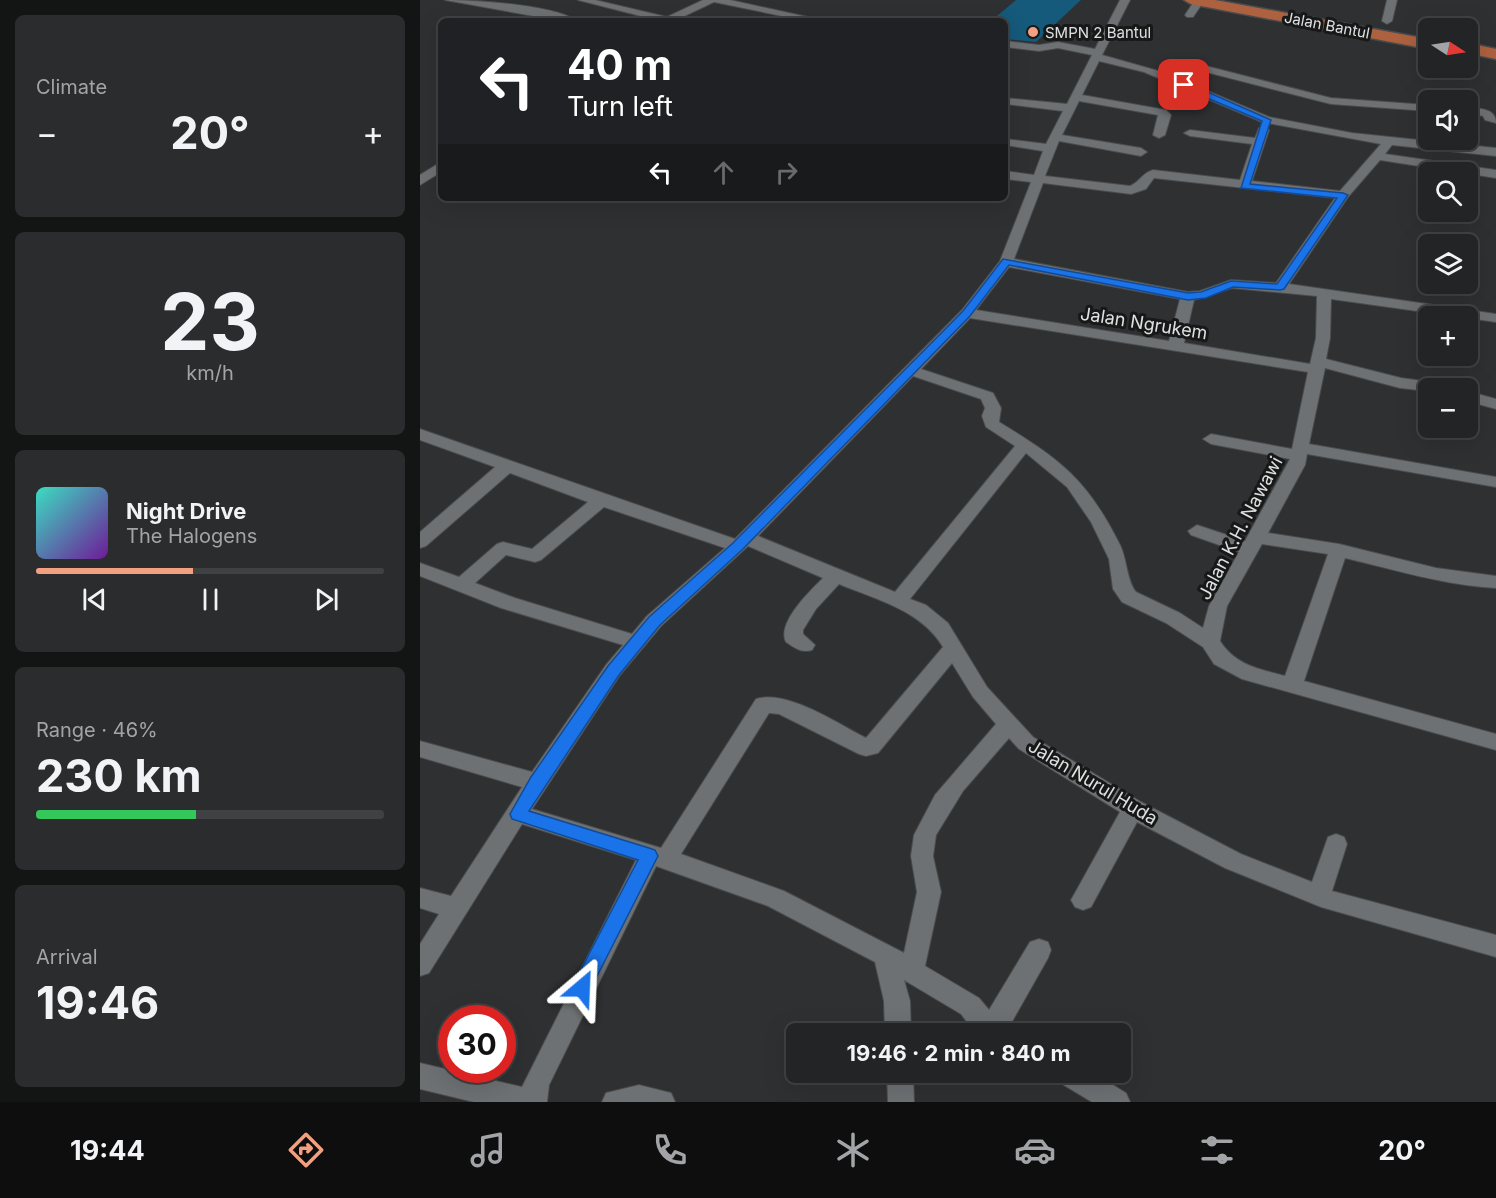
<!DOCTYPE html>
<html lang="en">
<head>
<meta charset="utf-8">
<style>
  :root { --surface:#222425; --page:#2a2c2d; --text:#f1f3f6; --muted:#a2a4a7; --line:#3f4142; --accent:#f3a081 }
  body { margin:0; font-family:Inter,sans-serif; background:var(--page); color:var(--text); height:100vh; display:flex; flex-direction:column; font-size:22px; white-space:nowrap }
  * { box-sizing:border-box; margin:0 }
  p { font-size:20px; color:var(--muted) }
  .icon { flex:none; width:33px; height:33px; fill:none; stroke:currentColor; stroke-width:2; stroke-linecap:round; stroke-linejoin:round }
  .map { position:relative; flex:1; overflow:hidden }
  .drawer { display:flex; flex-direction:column; gap:15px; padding:15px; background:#131414; width:420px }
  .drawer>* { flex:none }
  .hud { position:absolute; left:18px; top:18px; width:570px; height:183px; border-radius:9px; box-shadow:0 6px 24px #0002,0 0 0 2px var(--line); background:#202124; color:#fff; overflow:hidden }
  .needle { width:39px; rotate:102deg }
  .controls { position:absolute; left:998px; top:18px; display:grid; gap:12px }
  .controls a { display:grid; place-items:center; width:60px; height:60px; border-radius:9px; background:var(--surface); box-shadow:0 6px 24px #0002,0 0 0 2px var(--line); font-size:30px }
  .speed { position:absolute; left:18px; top:1005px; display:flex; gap:12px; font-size:30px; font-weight:700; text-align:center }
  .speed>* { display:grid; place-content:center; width:78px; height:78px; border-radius:50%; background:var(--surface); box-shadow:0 6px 24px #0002,0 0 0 2px var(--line); line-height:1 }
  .speed .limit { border:9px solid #d22; background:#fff; color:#111 }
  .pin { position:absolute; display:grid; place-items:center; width:51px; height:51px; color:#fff; margin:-26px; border-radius:12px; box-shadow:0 3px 9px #0006 }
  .me { position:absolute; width:66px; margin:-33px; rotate:26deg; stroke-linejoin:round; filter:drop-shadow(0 0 4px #0008) }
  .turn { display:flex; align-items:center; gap:21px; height:126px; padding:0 30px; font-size:27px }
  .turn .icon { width:78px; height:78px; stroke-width:2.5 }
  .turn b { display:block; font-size:42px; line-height:51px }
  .lanes { display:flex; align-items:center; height:57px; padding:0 30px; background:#0003; justify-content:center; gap:30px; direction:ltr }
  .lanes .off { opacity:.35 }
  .big { font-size:45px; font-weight:700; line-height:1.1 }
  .drawer .widget { flex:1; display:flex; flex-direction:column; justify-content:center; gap:9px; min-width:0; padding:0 21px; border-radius:9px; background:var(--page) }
  .drawer .dial { align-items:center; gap:0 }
  .dial b { font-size:78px; line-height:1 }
  .song { display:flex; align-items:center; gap:18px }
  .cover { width:72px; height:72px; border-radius:9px; background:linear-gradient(135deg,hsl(170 70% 55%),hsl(280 70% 35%)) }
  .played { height:6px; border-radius:3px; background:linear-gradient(90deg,var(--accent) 45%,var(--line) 45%) }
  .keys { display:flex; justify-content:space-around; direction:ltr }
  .heat { display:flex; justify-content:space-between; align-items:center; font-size:33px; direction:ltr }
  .charge { height:9px; border-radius:4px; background:linear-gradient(90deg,#34c759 46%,var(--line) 0) }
  .trip { position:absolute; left:366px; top:1023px; width:345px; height:60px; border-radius:9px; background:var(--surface); box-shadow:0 6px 24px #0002,0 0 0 2px var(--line); font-weight:700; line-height:60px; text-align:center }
  .tabs { display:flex; height:96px; justify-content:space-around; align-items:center; background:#0e0e0f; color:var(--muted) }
  .tabs .icon { width:42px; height:42px }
  .tabs .active { color:var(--accent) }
  .tabs b { font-size:27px; color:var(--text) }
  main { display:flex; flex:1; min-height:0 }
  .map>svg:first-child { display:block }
  .building { fill:#15597b }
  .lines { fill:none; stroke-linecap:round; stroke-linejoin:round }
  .minor-casing { stroke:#4a4c4d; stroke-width:2 }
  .primary-casing { stroke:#4a4c4d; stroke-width:3 }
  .minor { fill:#6e7173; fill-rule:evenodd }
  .primary { fill:#ae613f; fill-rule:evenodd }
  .route { fill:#1a73e8; stroke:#114b97; stroke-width:1.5 }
  .poi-dot { fill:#f3a081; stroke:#171818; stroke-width:2 }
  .labels { text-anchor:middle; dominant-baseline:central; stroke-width:6; stroke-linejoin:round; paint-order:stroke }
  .far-street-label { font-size:15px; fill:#dfe0e1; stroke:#171818 }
  .far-poi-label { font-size:15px; fill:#dfe0e1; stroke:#171818; text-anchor:start }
  .street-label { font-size:18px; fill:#dfe0e1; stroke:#171818 }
</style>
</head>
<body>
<main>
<section class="drawer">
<div class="widget"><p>Climate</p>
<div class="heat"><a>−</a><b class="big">20°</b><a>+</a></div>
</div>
<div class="widget dial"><b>23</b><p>km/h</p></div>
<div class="widget">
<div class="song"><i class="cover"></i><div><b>Night Drive</b><p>The Halogens</p></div></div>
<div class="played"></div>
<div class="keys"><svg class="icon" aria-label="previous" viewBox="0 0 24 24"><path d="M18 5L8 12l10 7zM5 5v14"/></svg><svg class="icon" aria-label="pause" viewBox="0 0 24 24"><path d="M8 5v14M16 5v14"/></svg><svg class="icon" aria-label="next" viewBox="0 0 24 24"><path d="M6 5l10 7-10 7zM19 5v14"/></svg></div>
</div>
<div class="widget"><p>Range · 46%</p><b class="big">230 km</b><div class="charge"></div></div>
<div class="widget"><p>Arrival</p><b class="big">19:46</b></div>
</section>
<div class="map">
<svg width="1076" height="1102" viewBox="0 0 1076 1102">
  <rect width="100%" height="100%" fill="#2e3031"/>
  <!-- building -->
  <path class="building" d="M596 0H661L616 42 585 39V21H571Z"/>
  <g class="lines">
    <!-- minor casing -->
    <g class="minor-casing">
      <g id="minor">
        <path d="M25 0C54 0 135 5 157 21H141Z"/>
        <path d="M158 0H175L247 17 283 0H310L406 21H386L294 2 254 21H240Z"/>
        <path d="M700 0H710L682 55 742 72 782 65 911 98 1008 105V111L911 104 782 71 752 76 849 117 932 133 1076 148V156L972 145 965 154 1076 170V178L960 160 928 197 869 284 1076 314V322L911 299 910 338 906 359 981 378 1018 383 1026 388H1008V391L980 388 905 368 889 444 1076 477V487L887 454 885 465 848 533 919 544 1016 568 1076 576V588C1024 585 976 570 925 558L884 681 1076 734V750L822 679 794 664 783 647 746 623 702 602 693 589 689 559 671 522 647 487 606 453 490 599 506 605 528 623 567 687 613 737 721 802 821 854 892 882 908 837 916 834 924 837 927 844 912 891 1076 935V957L901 907 805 868 717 822 671 907 663 910 655 907 651 900 655 893 700 812 599 749 589 738 543 791 516 835 513 856 521 892 505 966 559 998 569 1010 610 942 619 939 628 942 631 950 628 958 585 1034H556L541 1014 484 980 490 1001 491 1034H465L464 1001 455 962 348 906 236 866 129 1085 127 1102H54L0 1089V1063L102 1087 216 860 102 824 9 973 0 976V944L19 914 0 908V888L31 896 102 787 0 757V741L112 772 186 665 203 645 81 608 0 576V563L39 577 77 544 83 542 112 549 168 502 90 473 6 546 0 548V532L75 467 0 440V429L315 539 542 310 580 261 611 182 585 179V171L614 175 623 151 585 145V139L626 144 643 111 585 104V98L647 104 672 55 638 48 619 51 585 47V41L619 45 638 42 675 49ZM679 61 724 72 842 122 961 144 920 191 832 181 849 130 843 127 839 128 835 138 770 130 764 133 770 136 832 144 820 180 733 170C722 173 720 182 710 186L625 176 639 141 721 156 727 152 721 148 642 135 659 101 738 115 733 135 739 138 745 135 751 115 746 110 662 95ZM734 178 915 198 856 283 811 280 780 291 768 292 594 259 623 183 711 194 726 189ZM589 267 760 299 749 341 556 310ZM812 288 897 296 896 338 890 364 764 343 774 300ZM550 318 888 372 872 449 791 434 783 439 791 444 870 459 825 541 777 525 768 531 771 535 819 552 789 606 783 628 760 613 716 592C707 582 707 559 700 545 667 479 641 460 579 422L581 408 573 393 501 369ZM493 376 561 399 565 408 562 416 566 427 595 446 475 592 338 536ZM184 507 305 548 227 616 212 634 95 598 55 583 86 555 115 562 121 560ZM842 544 908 554 865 676C839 669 815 665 800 641L807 606ZM328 546 403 578C391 590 356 623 366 642 375 648 381 653 392 650L395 645 383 634V630L396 609 419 584C457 600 501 610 523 647L446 738C418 724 367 689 336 699L241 848 112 809 200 675 241 626ZM532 663 553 697 576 724 515 795 494 835 491 856 497 892 484 953 364 891 261 854 349 713 359 714 439 754 446 756 458 753Z"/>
        <path d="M775 0 784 1 773 17H767L765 15Z"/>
        <path d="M967 0H977L972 21 967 24 962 21Z"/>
        <path d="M1047 107C1060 109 1076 108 1076 123L1065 120 1063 116 1047 113Z"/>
        <path d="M21 162V172L0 185V175Z"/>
        <path d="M1047 391 1076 399V409L1047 401Z"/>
        <path d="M467 1072H493L494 1102H468Z"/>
        <path d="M633 1072H672L706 1093 710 1102H672L637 1081Z"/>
        <path d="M219 1085 251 1093 255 1102H182L186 1093Z"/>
      </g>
    </g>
    <!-- primary casing -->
    <g class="primary-casing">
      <g id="primary">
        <path d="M764 0H795L1008 39V49L771 4Z"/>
        <path d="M1047 43 1076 49V59L1047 53Z"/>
      </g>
    </g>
    <!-- minor -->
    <use href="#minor" class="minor"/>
    <!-- primary -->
    <use href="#primary" class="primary"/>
  </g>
  <!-- route -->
  <path class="route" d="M761 83H767L851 120 830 184 923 193 928 195 864 289 860 290 813 287 786 298 768 300 589 265 550 316 323 549 240 625 199 675 109 811 229 848 235 850 238 856 168 994 162 996 155 994 152 988 155 981 218 860 92 819 90 814 111 777 188 666 229 617 313 543 543 311 583 259 768 293 781 292 811 281 857 284 917 198 821 188 842 121 761 87Z"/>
  <!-- markers -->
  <circle class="poi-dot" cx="613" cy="32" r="6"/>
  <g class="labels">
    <!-- far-street labels -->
    <g class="far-street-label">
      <text transform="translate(907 25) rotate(11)">Jalan Bantul</text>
    </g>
    <!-- far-poi labels -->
    <g class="far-poi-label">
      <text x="625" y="32">SMPN 2 Bantul</text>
    </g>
    <!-- street labels -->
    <g class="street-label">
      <text transform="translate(724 323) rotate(9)">Jalan Ngrukem</text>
      <text transform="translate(820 528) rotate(-62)">Jalan K.H. Nawawi</text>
      <text transform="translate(673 782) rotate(31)">Jalan Nurul Huda</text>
    </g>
  </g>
</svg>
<div class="controls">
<a><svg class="needle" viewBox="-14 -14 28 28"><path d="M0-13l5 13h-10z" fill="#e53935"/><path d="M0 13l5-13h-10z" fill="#a2a4a7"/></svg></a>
<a><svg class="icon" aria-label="sound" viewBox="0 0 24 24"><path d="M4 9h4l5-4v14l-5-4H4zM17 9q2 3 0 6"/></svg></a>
<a><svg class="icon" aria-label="search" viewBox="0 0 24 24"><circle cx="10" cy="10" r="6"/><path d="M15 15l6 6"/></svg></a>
<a><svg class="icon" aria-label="layers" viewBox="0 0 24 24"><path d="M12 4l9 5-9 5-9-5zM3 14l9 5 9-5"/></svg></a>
<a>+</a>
<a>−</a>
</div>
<div class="speed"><div class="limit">30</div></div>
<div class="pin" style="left:764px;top:85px;background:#d93025"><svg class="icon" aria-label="arrive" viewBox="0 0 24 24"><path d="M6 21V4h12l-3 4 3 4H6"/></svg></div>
<svg class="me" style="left:162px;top:988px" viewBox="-20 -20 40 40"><path d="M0-17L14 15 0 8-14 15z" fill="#1a73e8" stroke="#fff" stroke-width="4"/></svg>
<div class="trip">19:46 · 2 min · 840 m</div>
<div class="hud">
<div class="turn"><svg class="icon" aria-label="left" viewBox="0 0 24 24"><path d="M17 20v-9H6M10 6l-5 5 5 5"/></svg><div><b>40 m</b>Turn left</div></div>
<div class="lanes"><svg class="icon" aria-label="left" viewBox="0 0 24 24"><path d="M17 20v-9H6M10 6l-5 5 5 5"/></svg><svg class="icon off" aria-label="ahead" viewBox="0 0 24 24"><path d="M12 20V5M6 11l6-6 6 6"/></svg><svg class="icon off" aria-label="right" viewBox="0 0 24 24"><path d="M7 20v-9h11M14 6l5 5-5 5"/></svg></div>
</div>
</div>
</main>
<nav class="tabs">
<b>19:44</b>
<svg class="icon active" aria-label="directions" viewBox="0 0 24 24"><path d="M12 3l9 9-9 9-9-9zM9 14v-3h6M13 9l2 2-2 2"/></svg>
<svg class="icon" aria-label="music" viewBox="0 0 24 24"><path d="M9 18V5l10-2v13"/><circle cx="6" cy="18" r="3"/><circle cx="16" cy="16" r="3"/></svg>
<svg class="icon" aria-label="phone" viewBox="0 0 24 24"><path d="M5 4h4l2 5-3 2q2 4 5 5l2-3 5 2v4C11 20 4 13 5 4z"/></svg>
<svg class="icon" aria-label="climate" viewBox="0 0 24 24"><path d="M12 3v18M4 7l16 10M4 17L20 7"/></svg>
<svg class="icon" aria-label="car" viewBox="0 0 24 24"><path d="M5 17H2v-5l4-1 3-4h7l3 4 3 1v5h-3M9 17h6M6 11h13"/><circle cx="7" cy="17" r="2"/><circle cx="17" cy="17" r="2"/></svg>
<svg class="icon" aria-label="filters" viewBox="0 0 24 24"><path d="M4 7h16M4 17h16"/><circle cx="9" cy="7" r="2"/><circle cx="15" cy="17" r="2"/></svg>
<b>20°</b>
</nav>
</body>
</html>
